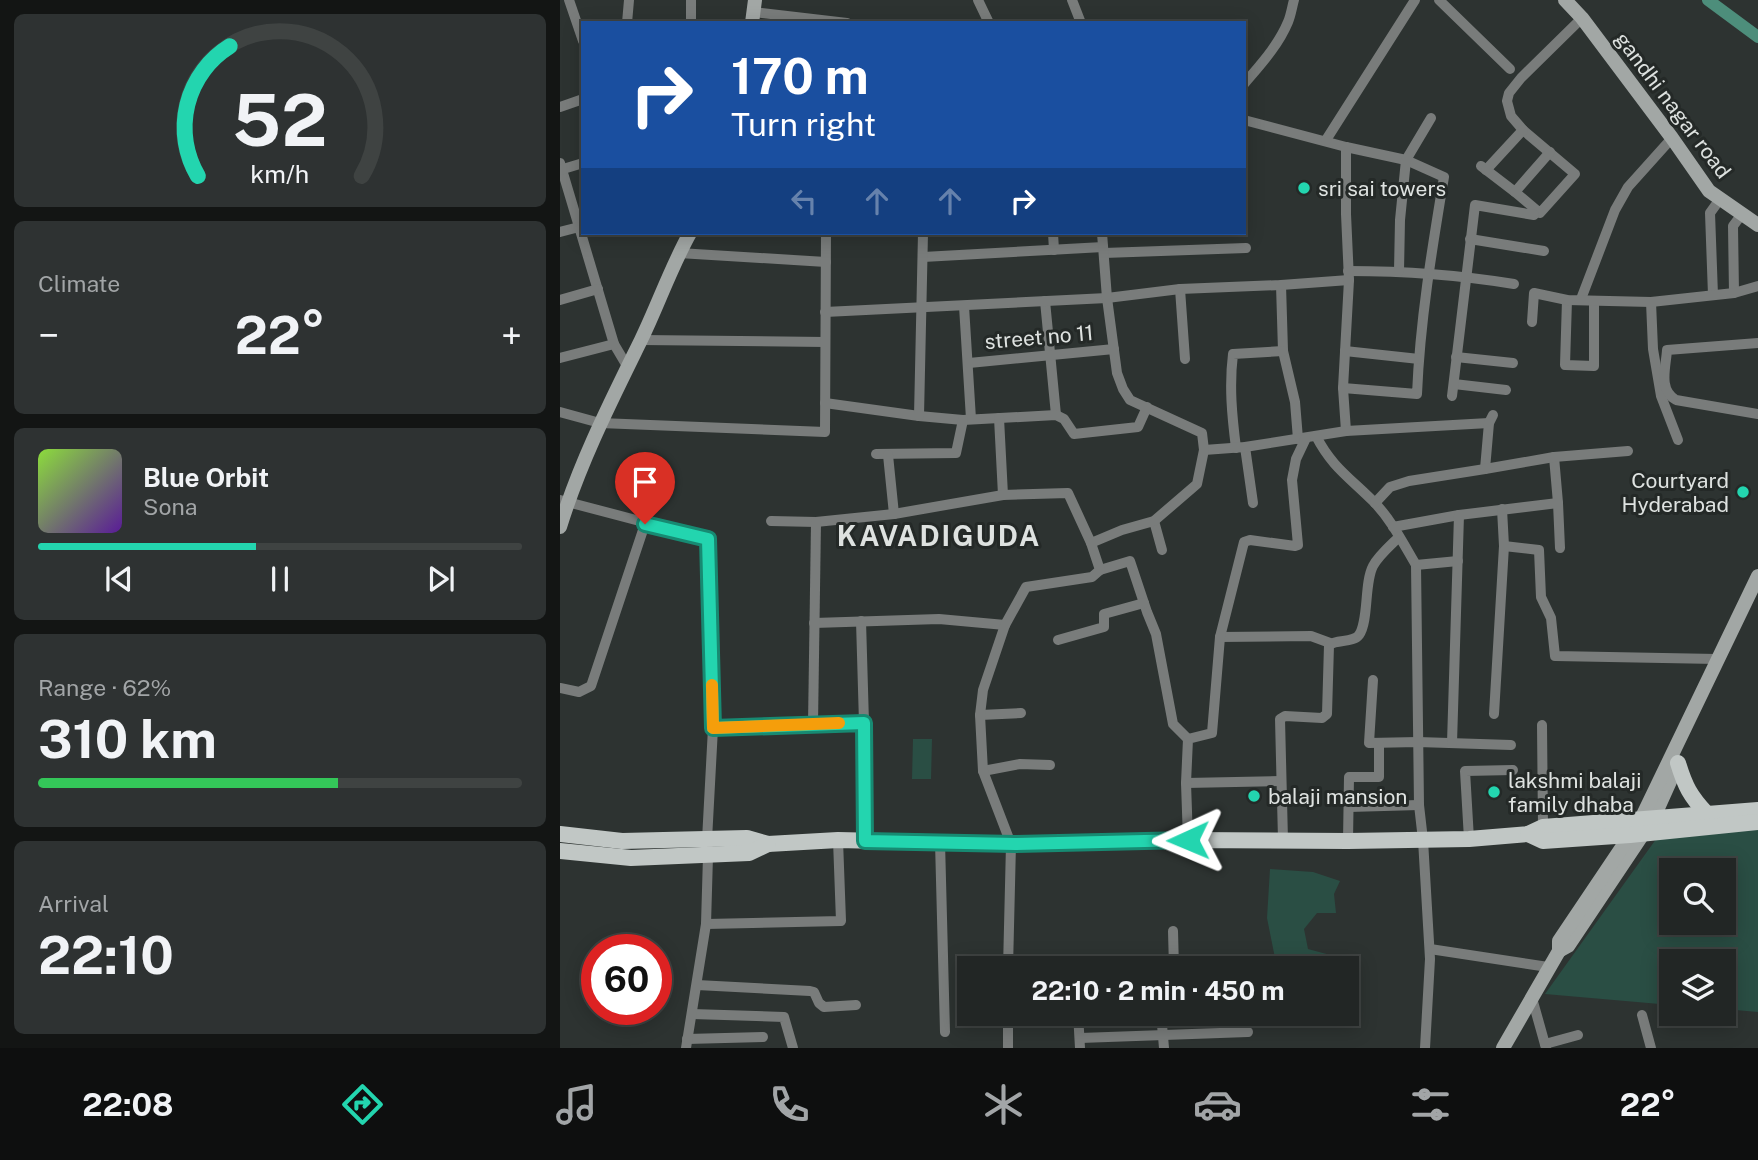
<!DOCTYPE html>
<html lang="en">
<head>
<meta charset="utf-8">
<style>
  :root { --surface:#222625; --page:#2e3232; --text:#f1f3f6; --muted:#a2a5a7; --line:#3f4342; --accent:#23d5af }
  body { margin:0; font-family:"Public Sans",sans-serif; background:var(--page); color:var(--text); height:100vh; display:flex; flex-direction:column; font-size:26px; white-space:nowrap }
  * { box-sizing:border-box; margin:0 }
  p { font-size:23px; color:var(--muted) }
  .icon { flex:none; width:38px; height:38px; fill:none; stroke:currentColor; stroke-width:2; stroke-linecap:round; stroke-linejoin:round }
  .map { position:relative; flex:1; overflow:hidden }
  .drawer { display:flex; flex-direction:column; gap:14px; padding:14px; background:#131514; width:560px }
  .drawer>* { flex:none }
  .top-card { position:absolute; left:21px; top:21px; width:665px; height:214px; border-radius:0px; box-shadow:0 4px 18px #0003,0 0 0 2px var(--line); background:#1a4fa0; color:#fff; overflow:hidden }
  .buttons { position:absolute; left:1099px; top:858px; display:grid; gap:14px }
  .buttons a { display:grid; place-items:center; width:77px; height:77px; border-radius:0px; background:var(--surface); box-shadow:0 4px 18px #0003,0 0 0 2px var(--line); font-size:35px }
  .speed { position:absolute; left:21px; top:934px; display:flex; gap:14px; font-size:35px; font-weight:700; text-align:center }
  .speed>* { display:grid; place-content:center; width:91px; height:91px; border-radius:50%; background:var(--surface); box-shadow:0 4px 18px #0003,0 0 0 2px var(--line); line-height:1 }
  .speed .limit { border:10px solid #d22; background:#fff; color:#111 }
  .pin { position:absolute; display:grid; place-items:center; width:60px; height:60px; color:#fff; margin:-72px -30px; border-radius:50% 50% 50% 0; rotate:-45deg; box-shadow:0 0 7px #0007 }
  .pin .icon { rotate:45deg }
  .me { position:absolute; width:77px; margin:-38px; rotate:269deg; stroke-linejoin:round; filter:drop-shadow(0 0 5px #0008) }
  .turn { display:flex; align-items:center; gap:24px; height:147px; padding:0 35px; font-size:32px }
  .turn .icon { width:91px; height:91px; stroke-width:2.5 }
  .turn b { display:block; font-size:49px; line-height:60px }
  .lanes { display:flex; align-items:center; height:66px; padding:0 35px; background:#0003; justify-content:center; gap:35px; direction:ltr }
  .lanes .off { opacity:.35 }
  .big { font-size:52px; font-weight:700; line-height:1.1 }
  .drawer .card { flex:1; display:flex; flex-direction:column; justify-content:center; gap:10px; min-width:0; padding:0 24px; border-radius:10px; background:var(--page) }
  .drawer .dial { align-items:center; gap:0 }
  .dial svg { height:182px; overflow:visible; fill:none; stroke:var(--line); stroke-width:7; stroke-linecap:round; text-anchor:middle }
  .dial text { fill:var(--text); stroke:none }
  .song { display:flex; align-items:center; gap:21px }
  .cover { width:84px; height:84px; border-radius:10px; background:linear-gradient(135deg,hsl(90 70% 55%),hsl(270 70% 35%)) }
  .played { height:7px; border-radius:4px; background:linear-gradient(90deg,var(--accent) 45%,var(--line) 45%) }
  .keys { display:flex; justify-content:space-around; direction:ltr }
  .heat { display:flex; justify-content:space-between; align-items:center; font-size:38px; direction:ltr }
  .charge { height:10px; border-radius:5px; background:linear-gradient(90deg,#34c759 62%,var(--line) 0) }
  .trip { position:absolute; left:397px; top:956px; width:402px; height:70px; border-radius:0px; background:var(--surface); box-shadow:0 4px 18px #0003,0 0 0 2px var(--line); font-weight:700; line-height:70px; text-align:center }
  .menu { display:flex; height:112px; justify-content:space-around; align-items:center; background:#0e0f0f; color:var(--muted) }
  .menu .icon { width:49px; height:49px }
  .menu .on { color:var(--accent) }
  .menu b { font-size:32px; color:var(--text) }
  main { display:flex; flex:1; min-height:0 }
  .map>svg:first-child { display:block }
  .green { fill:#2a4e44; fill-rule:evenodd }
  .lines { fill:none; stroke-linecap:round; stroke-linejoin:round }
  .canal { stroke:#4d8e7b; stroke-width:12 }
  .street { stroke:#797c7b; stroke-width:10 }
  .secondary { stroke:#a2a7a5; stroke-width:14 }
  .primary { stroke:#c1c7c5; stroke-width:16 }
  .route-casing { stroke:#178a72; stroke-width:18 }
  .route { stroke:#23d5af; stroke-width:12 }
  .slow { stroke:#f59e0b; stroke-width:12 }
  .poi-dot { fill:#23d5af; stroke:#242927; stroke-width:2.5 }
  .labels { text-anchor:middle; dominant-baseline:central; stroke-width:6; stroke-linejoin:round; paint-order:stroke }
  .street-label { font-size:21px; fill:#dee2e0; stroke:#242927 }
  .poi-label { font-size:21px; fill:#dee2e0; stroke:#242927; text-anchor:start }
  .district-label { font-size:28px; font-weight:bold; letter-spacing:2px; fill:#dee2e0; stroke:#242927 }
</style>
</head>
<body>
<main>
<section class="drawer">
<div class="card dial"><svg viewBox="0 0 100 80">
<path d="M14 69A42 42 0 1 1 86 69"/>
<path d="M14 69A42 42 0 0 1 28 12" stroke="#23d5af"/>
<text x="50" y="56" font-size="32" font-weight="700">52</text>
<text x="50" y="72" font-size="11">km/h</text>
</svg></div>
<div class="card"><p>Climate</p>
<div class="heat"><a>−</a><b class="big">22°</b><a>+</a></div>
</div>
<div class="card">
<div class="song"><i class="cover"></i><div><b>Blue Orbit</b><p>Sona</p></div></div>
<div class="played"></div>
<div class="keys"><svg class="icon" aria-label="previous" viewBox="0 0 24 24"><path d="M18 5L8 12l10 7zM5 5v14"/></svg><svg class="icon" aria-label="pause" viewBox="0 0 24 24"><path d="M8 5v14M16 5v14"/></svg><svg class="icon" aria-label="next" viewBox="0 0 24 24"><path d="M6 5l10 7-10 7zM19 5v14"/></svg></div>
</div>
<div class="card"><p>Range · 62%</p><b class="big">310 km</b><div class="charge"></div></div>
<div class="card"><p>Arrival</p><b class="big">22:10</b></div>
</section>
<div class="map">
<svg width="1198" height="1048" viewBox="0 0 1198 1048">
  <rect width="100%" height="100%" fill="#2d3331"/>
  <!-- green -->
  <g class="green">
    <path d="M353 739H372L371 779H352Z"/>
    <path d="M1198 828V1012L1164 1009V961H1111V1005L985 994 1099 835ZM1111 870H1164V922H1111Z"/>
    <path d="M710 869 753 872 780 881 774 894 776 913H757L744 929 748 949 774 956 780 967 717 968 707 918Z"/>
  </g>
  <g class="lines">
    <!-- canal -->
    <path class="canal" d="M1148 0 1198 37"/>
    <!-- street -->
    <g class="street">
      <path d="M9 0 23 41"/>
      <path d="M131 0V23"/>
      <path d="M418 0 429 23"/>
      <path d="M512 0 521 23"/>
      <path d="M879 0 950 69"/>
      <path d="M194 12 287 23"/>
      <path d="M67 23 69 0"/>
      <path d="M684 84C700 65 718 46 728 22 731 15 732 7 734 0"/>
      <path d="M0 107 23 99"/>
      <path d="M684 120 786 147 846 160 884 177C872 249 860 321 857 394L783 388"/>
      <path d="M766 140 855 0"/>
      <path d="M0 163 54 344 67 366"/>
      <path d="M921 166 955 192 980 213 1015 174 963 130 951 116 947 101 949 93 961 78 1022 18"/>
      <path d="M0 170 23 163"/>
      <path d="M926 170 963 130"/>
      <path d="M955 192 990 152"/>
      <path d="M0 232 23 226"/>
      <path d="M493 233 494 250"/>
      <path d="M910 239 984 251"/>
      <path d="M119 253 266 262"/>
      <path d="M544 253 686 248"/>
      <path d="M363 257 543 247"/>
      <path d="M788 271C844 271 899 275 954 284"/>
      <path d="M839 271 840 220 846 160 871 118"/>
      <path d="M721 285 723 351 735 402 738 439"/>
      <path d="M620 289 625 359"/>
      <path d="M1174 293 1173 226 1182 214"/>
      <path d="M1153 295 1150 213 1160 199"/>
      <path d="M1021 299 1055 210 1068 187 1112 138"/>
      <path d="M0 300 38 289"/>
      <path d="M1007 300 1005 365 1034 366V301"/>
      <path d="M485 301 496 415"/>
      <path d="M1091 302 1093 349 1101 396 1118 440"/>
      <path d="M404 306 411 419"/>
      <path d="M265 312 547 298 620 289 721 285 789 280"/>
      <path d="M972 322 974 293 1007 300 1091 302 1174 293 1198 286"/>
      <path d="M81 340 265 342"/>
      <path d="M1198 343 1107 350C1106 367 1098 390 1116 400L1198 414"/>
      <path d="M785 351 859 359"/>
      <path d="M896 357 953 363"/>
      <path d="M0 358 54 344"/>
      <path d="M409 363 554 349"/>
      <path d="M894 384 946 390"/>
      <path d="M892 396 915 205 974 215"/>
      <path d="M265 403 359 416 403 420 496 415 504 419 514 434 578 427 587 407"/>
      <path d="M0 412 40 423 265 432 266 233"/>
      <path d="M359 416 363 233"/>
      <path d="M439 418 443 495"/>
      <path d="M786 431 783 388 789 280 786 214V147"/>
      <path d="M756 436C772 467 789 477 813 501 831 519 843 543 856 565"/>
      <path d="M685 447 693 503"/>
      <path d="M676 448C672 416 669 386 673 354L723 351"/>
      <path d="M644 450 685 447 786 431 929 423"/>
      <path d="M316 454 396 453 403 420"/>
      <path d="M328 455 334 514"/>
      <path d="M994 457 998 503 1000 548"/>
      <path d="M925 469 929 423 933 415"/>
      <path d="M0 500 148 539 153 728 304 723"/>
      <path d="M815 503 830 487 849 481 925 469 994 457 1068 451"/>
      <path d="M211 521 256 522 334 514 443 495 508 493 531 543"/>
      <path d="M594 521 602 550"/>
      <path d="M833 527 899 515 998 503"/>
      <path d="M944 546 979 550 981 597 991 618 995 656 1157 659"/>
      <path d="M856 565 859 805 863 840 870 959 865 1048"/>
      <path d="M856 565 898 561"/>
      <path d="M540 570 570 561 587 612 596 634 613 724 628 739"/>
      <path d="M301 621 304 723 305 841"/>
      <path d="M254 623 379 619 445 625"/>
      <path d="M660 637 751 636 770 643"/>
      <path d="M498 640 544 627V614L584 603"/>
      <path d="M813 680 809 743 858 742 951 745"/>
      <path d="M0 688 19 692 31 686 85 524"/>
      <path d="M934 714 944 546 942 509"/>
      <path d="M420 715 461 713"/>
      <path d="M253 724 256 522"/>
      <path d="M982 725 983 827"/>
      <path d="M892 743 899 515"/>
      <path d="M423 771 460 764 490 765"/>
      <path d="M626 783 720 781"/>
      <path d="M789 807 859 805"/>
      <path d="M909 839 905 771 953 770"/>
      <path d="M628 840 626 783 628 739 652 733 660 637 684 542 690 540 735 546 738 545 732 480 736 459 746 438"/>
      <path d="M723 840 720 719 725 716 762 718 767 714 769 645C777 639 793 643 799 635 809 621 804 583 813 566 819 555 830 546 839 537"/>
      <path d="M788 841 789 777H819V743"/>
      <path d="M380 842 385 1032"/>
      <path d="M146 924 281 921 278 840"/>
      <path d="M613 931 614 968"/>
      <path d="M870 949 988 967"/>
      <path d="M448 968 451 844 423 771 420 715 423 690 445 625 466 587 532 577 540 570 531 543 562 530 594 521 637 484 644 450 642 433 570 400 563 389 557 373 547 298 542 233"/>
      <path d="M634 968 662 967"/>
      <path d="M137 985 250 991 254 992 259 1003 264 1007 296 1005"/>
      <path d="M972 998 986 1048"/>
      <path d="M448 1013V1048"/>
      <path d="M518 1013 520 1048"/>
      <path d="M601 1013 604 1048"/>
      <path d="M132 1014 224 1017 233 1048"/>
      <path d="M1082 1015 1091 1048"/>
      <path d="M520 1038 688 1032"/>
      <path d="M127 1039 203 1037"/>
      <path d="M985 1044 1018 1035"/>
      <path d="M126 1048 146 924 148 856 147 840 153 728"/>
    </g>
    <!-- secondary -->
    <g class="secondary">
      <path d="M1005 0 1022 18 1112 138 1149 191 1198 225"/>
      <path d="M192 23 195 0"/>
      <path d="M0 527C20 462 51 401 81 340 98 305 111 267 130 233"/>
      <path d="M999 951 1008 946 1093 819 1116 768"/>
      <path d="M943 1048 999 951V941L1081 819 1198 576"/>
    </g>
    <!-- primary -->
    <g class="primary">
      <path d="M1118 763C1125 786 1130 796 1147 814"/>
      <path d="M0 834 62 841 187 838 208 844 278 840 451 844 628 840 788 841 909 839 968 834 983 827 1198 810"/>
      <path d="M968 834 983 841 1070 835 1198 822"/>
      <path d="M0 851 71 858 189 853 208 844"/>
    </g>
  </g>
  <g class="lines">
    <!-- route casing -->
    <g class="route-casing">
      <path id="route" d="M85 524 148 539 153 728 304 723 305 841 455 844 628 840"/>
    </g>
    <!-- route -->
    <use href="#route" class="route"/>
    <!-- slow -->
    <path class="slow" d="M152 685 153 728 279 723"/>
  </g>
  <!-- markers -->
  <g class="poi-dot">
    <circle cx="744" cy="188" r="7"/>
    <circle cx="1183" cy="492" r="7"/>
    <circle cx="934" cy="792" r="7"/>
    <circle cx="694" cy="796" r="7"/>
  </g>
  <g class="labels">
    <!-- street labels -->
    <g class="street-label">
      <text transform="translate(1113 105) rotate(53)">gandhi nagar road</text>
      <text transform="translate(479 337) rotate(-5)">street no 11</text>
    </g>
    <!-- poi labels -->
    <g class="poi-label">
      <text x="758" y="188">sri sai towers</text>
      <text x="1169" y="480" text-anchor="end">Courtyard<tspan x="1169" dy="24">Hyderabad</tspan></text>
      <text x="948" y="780">lakshmi balaji<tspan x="948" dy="24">family dhaba</tspan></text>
      <text x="708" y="796">balaji mansion</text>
    </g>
    <!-- district labels -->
    <g class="district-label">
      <text x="379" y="535">KAVADIGUDA</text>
    </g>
  </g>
</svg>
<div class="buttons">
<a><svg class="icon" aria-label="search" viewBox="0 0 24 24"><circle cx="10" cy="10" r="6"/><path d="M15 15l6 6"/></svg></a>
<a><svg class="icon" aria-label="layers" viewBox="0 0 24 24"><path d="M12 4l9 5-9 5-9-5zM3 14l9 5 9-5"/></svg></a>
</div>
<div class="speed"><div class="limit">60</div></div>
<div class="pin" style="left:85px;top:524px;background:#d93025"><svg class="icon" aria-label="arrive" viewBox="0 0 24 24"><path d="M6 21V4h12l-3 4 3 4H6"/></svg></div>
<svg class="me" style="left:628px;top:840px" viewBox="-20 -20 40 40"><path d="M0-17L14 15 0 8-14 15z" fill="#23d5af" stroke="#fff" stroke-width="4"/></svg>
<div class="trip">22:10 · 2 min · 450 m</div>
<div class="top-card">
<div class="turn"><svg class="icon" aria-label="right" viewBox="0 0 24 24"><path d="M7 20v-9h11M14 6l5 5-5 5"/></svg><div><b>170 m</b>Turn right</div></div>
<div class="lanes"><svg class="icon off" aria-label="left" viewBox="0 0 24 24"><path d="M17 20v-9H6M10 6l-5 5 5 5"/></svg><svg class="icon off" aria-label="ahead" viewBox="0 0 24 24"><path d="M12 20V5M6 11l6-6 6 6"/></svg><svg class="icon off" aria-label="ahead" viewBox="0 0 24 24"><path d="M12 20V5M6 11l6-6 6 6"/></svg><svg class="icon" aria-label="right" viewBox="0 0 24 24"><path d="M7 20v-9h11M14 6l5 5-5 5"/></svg></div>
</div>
</div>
</main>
<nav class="menu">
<b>22:08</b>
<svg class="icon on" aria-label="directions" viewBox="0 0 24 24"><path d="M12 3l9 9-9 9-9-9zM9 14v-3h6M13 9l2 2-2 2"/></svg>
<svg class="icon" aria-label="music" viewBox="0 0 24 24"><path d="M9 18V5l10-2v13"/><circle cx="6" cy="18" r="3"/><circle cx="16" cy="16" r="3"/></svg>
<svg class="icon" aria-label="phone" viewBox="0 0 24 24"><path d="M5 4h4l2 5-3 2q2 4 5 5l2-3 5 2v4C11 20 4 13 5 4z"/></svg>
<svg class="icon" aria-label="climate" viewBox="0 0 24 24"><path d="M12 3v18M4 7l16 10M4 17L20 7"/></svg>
<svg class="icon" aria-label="car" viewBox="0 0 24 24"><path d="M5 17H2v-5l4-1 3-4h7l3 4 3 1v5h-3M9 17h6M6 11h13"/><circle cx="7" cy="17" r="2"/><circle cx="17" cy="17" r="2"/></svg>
<svg class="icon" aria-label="filters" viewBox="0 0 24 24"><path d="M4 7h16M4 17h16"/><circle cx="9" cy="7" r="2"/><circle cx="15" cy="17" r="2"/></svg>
<b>22°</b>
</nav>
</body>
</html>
